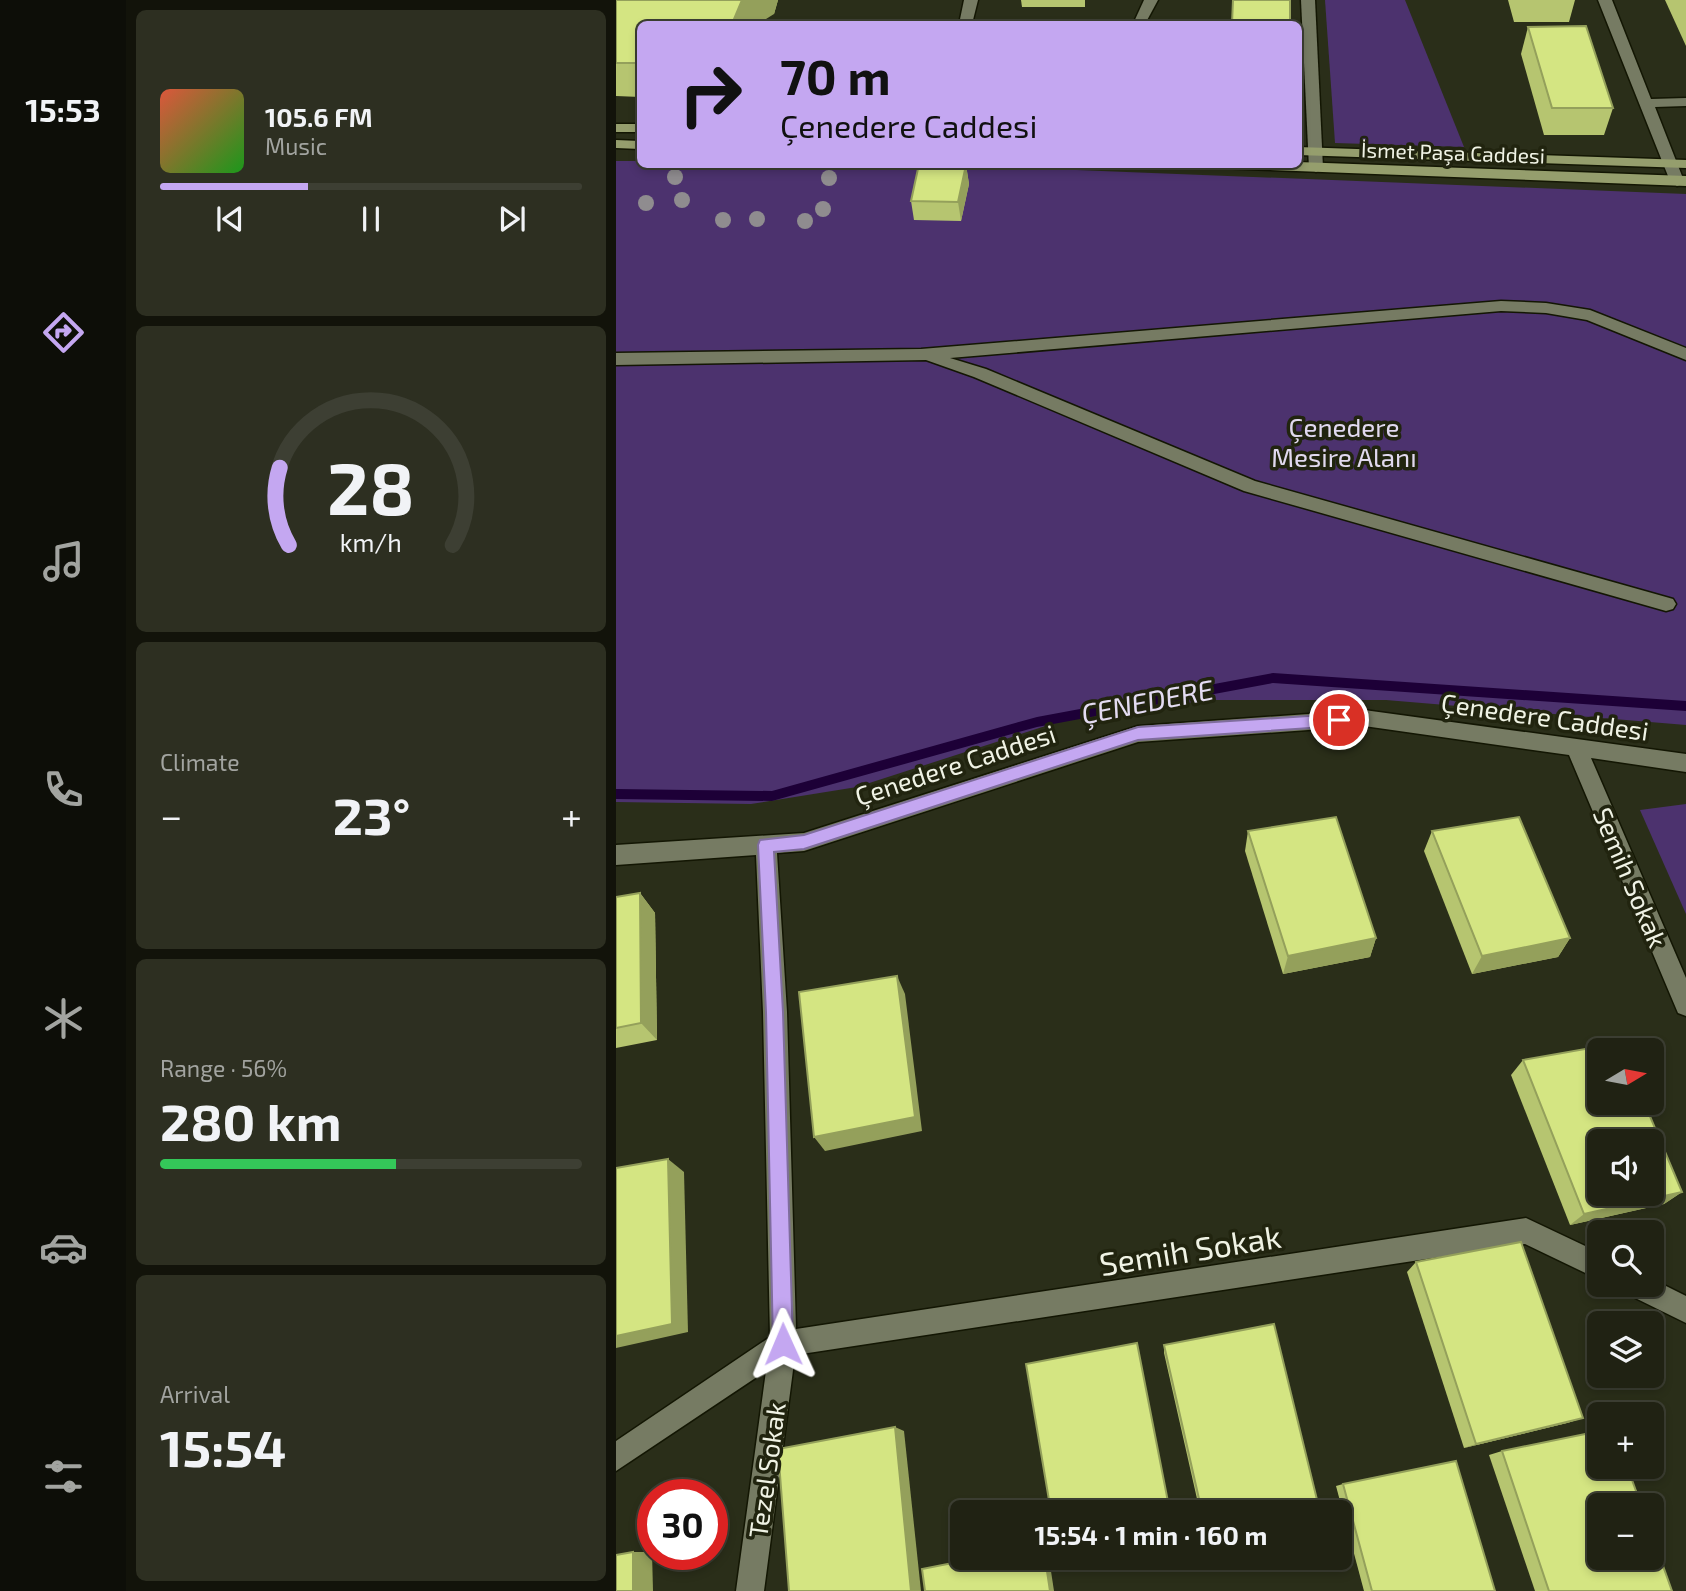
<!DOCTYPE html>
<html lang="en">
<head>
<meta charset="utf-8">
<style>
  :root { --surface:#202213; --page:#2d2f21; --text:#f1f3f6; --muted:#a2a4a0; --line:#3d3f33; --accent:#c4a7f1 }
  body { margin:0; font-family:"Exo 2",sans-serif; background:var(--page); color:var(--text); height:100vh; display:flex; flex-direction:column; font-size:26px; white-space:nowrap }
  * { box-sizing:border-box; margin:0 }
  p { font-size:23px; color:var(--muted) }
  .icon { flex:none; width:38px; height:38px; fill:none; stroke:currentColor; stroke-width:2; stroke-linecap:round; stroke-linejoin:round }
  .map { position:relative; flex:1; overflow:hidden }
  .sheet { display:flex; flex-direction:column; gap:10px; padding:10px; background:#12130a; width:490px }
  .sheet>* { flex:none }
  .guide { position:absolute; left:21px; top:21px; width:665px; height:147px; border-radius:10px; box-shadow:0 4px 10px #0003,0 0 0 2px var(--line); background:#c4a7f1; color:#111; overflow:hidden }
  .needle { width:46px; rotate:80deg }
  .tools { position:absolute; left:971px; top:1038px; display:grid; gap:14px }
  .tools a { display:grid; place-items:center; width:77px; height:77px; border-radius:10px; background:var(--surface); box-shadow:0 4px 10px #0003,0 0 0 2px var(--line); font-size:35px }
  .speed { position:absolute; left:21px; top:1479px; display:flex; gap:14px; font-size:35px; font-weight:700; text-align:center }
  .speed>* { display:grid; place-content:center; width:91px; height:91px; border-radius:50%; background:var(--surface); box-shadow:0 4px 10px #0003,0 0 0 2px var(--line); line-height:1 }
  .speed .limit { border:10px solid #d22; background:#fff; color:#111 }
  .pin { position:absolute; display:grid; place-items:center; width:60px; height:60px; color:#fff; margin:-30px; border:4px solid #fff; border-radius:50%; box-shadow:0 2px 7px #0007 }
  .me { position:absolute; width:77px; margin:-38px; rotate:359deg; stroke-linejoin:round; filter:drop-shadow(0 0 5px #0008) }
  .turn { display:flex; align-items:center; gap:24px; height:147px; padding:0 28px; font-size:32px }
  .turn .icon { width:91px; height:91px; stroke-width:2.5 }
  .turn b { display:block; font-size:49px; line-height:60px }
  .big { font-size:52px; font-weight:700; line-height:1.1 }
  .sheet .widget { flex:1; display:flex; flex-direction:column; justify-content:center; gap:10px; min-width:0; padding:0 24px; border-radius:10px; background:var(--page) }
  .sheet .dial { align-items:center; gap:0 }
  .dial svg { height:182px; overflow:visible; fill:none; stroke:var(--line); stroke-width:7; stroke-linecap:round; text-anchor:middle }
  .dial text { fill:var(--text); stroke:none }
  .song { display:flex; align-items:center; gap:21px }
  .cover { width:84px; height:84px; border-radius:10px; background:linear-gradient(135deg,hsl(10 70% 55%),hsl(120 70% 35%)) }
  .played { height:7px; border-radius:4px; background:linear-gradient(90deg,var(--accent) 35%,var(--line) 35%) }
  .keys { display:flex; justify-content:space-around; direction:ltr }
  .heat { display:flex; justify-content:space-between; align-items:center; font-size:38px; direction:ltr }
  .charge { height:10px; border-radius:5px; background:linear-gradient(90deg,#34c759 56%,var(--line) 0) }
  .trip { position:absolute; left:334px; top:1500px; width:402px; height:70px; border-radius:10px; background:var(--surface); box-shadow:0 4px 10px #0003,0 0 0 2px var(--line); font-weight:700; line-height:70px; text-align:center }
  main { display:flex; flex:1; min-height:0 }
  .tab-bar { display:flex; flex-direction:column; width:126px; justify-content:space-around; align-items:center; background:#0d0e08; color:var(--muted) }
  .tab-bar .icon { width:49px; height:49px }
  .tab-bar .active { color:var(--accent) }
  .tab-bar b { font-size:32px; color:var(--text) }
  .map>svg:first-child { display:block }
  .green { fill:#4c326e }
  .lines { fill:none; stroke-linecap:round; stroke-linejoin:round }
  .stream { fill:#1d0037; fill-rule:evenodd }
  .minor-casing { stroke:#131603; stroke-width:3 }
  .major-casing { stroke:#131603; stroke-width:3 }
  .minor { fill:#767b63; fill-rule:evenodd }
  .major { fill:#959e6d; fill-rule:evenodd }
  .tree { fill:#8f8c8f }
  .wall { fill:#b6c570 }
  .shaded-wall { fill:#94a05b }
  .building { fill:#d4e582; stroke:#94a05b; stroke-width:2; fill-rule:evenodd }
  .route { fill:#c4a7f1; stroke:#7f6d9d; stroke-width:2 }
  .labels { text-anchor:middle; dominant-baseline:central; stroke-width:7; stroke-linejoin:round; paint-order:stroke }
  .far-street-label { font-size:21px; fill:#f0f3e5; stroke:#21240f }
  .park-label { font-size:26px; fill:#e1d9ef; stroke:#21240f }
  .street-label { font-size:26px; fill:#f0f3e5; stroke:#21240f }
  .water-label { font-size:28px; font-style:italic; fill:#e4dcf2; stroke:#21240f }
  .near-street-label { font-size:32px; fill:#f0f3e5; stroke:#21240f }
</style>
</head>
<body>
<main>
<nav class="tab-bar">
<b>15:53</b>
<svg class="icon active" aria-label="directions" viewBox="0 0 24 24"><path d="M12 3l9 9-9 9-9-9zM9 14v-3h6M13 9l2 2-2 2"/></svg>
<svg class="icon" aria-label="music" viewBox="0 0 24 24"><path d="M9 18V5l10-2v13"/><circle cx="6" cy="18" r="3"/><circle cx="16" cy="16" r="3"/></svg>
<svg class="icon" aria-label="phone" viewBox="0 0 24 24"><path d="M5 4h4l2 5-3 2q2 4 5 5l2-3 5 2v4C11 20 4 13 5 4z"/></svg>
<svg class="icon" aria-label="climate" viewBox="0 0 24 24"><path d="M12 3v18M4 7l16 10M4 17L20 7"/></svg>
<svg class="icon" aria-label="car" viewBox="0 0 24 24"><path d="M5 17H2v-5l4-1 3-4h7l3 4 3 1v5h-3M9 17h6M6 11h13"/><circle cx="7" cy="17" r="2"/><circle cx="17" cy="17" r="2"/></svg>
<svg class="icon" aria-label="filters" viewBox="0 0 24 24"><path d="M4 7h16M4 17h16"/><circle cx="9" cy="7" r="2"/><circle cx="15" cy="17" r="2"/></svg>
</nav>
<section class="sheet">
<div class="widget">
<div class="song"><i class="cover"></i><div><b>105.6 FM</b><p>Music</p></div></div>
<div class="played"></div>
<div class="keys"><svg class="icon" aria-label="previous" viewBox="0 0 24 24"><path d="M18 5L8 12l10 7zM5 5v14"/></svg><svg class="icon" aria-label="pause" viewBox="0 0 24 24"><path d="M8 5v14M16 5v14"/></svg><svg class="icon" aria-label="next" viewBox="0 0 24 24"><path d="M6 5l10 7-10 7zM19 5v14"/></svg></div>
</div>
<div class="widget dial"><svg viewBox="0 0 100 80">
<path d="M14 69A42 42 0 1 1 86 69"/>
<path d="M14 69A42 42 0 0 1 10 35" stroke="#c4a7f1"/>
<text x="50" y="56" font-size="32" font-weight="700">28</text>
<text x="50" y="72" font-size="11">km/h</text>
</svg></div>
<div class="widget"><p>Climate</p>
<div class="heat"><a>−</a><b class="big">23°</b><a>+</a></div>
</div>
<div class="widget"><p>Range · 56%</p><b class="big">280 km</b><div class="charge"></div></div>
<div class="widget"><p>Arrival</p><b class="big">15:54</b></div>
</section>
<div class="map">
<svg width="1070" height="1591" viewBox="0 0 1070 1591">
  <rect width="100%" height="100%" fill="#2a2e19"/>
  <!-- green -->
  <g class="green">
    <path d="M709 0H789L848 147 719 143Z"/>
    <path d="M0 161H24V164L435 169 1070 194V725L770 700H600L473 712 241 787 135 804 0 802Z"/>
    <path d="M1070 804V914L1024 810Z"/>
  </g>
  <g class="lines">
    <!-- stream -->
    <path class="stream" d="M657 673 1070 701V711L657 683 421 727 156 801 0 799V789L156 791 421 717Z"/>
    <!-- minor casing -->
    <g class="minor-casing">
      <g id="minor">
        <path d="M348 0H362L356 24H343Z"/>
        <path d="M528 0H542L529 24H517Z"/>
        <path d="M685 0H699L707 168 700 172 693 168Z"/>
        <path d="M982 0H996L1035 99 1070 98V106L1039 107 1068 181 1066 184 1061 186 1054 181Z"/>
        <path d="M885 301 930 303 974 310 1070 348V360L971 320 930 313 885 311 334 358 370 369 639 481 1050 597 1057 599 1060 604 1057 609 1050 611 628 491 358 377 310 360 0 365V353L305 349Z"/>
        <path d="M748 710 1070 754V772L975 758 1070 978V1016L1062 1013 953 755 748 726 522 742 188 851 161 853 171 1012 180 1329 910 1218 984 1253V1280L909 1244 179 1355 148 1591H120L150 1371 0 1471V1441L154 1337 147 1012 140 855 0 865V845L188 833 522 726Z"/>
        <path d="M1036 1279 1070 1296V1323L1009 1293 1005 1284H1036Z"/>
      </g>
    </g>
    <!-- major casing -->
    <g class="major-casing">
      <g id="major">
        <rect x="0" y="124" width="24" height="8"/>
        <path d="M0 140 24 141V149L0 148Z"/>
        <path d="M682 147 1070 160V168L682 155Z"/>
        <path d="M682 162 1070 176V186L603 168 596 164Z"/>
      </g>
    </g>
    <!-- minor -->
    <use href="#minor" class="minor"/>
    <!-- major -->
    <use href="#major" class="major"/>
  </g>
  <!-- trees -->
  <g class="tree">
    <circle cx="59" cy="177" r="8"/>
    <circle cx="213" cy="178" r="8"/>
    <circle cx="66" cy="200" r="8"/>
    <circle cx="30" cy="203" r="8"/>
    <circle cx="207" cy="209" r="8"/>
    <circle cx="141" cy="219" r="8"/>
    <circle cx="107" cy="220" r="8"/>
    <circle cx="189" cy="221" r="8"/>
  </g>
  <!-- wall -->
  <g class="wall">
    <path d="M0 0H162L158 14 24 24V97L0 96Z"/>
    <path d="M405 0H469V7H406Z"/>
    <path d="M892 0H959L953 22H898Z"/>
    <path d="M1049 0H1070V46Z"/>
    <path d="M912 27 997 108 988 135H928L905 54Z"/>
    <path d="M350 165 353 184 345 221 298 220 295 201Z"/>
    <path d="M632 831 760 938 754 957 667 974 629 851Z"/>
    <path d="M816 831 954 938 942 957 856 974 808 851Z"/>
    <path d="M24 893 39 913 41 1040 0 1048V897Z"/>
    <path d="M907 1060 1066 1192 1048 1204 954 1225 895 1075Z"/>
    <path d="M800 1262 967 1418 951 1423 848 1448 791 1272Z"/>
    <path d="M548 1345 704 1512H584L548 1353Z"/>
    <path d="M886 1451 1056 1591H919L873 1455Z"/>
    <path d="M727 1484 879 1591H748L720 1486Z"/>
  </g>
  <!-- shaded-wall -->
  <g class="shaded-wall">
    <path d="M126 0H162L158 14 142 24H116Z"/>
    <path d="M350 165 353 184 345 221 342 202Z"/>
    <path d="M24 893 39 913 41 1040 25 1023Z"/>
    <path d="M760 938 754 957 667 974 672 956Z"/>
    <path d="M954 938 942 957 856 974 866 956Z"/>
    <path d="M281 976 289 994 306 1131 209 1151 198 1137Z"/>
    <path d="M52 1159 68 1172 72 1332 0 1348V1336Z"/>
    <path d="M1066 1192 1048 1204 954 1225 968 1214Z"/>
    <path d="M967 1418 951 1423 848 1448 860 1444Z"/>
    <path d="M279 1427 288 1431 305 1591H295Z"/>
    <path d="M17 1552H36L37 1591H17Z"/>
    <path d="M429 1558H433L438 1591H434Z"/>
  </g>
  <!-- building -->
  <g class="building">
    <path d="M0 0H126L116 24H24V63H0Z"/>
    <path d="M617 0H674V24H616Z"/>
    <path d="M373 21H406L405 24H373Z"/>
    <path d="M970 26 997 108H936L912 27Z"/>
    <path d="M303 164 350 165 342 202 295 201Z"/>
    <path d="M720 817 760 938 672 956 632 831Z"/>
    <path d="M903 817 954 938 866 956 816 831Z"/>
    <path d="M24 893 25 1023 0 1028V897Z"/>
    <path d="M281 976 299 1117 198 1137 183 992Z"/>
    <path d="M1003 1043 1006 1050H984V1102H1028L1066 1192 968 1214 907 1060ZM984 1141H1036V1194H984Z"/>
    <path d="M52 1159 56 1324 0 1336V1168Z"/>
    <path d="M905 1242 967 1418 860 1444 800 1262Z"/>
    <path d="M658 1324 704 1512H586L548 1345Z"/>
    <path d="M521 1343 554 1512H435L410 1364Z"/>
    <path d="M279 1427 295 1591H173L162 1449Z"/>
    <path d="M984 1431V1466H1011L1025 1505H984V1558H1036V1535L1056 1591H933L886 1451Z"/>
    <path d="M840 1461 879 1591H756L727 1484Z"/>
    <path d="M17 1552V1591H0V1555Z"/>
    <path d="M362 1558H429L434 1591H309L306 1569Z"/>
    <path d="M443 1558H459L444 1561Z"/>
  </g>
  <!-- route -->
  <path class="route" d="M723 714 730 720 723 726 522 740 188 849 158 852 167 1012 177 1344 174 1351 167 1354 160 1351 157 1344 150 1012 142 845 144 840 188 835 522 727Z"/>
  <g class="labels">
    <!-- far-street labels -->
    <g class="far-street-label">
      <text transform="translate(837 152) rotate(2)">İsmet Paşa Caddesi</text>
    </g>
    <!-- park labels -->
    <g class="park-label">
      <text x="728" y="426">Çenedere<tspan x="728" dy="30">Mesire Alanı</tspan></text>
    </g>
    <!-- street labels -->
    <g class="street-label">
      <text transform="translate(929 716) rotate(8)">Çenedere Caddesi</text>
      <text transform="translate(339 764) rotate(-18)">Çenedere Caddesi</text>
      <text transform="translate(1015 877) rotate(67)">Semih Sokak</text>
      <text transform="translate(150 1470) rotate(-82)">Tezel Sokak</text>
    </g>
    <!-- water labels -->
    <g class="water-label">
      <text transform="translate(531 701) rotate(-11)">ÇENEDERE</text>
    </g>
    <!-- near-street labels -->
    <g class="near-street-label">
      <text transform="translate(574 1249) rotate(-9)">Semih Sokak</text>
    </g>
  </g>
</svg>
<div class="tools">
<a><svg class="needle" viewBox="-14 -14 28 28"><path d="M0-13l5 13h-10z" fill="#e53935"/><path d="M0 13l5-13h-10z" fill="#a2a4a0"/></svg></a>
<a><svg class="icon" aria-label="sound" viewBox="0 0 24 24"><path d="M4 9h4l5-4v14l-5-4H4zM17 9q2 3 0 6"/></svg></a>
<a><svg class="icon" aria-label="search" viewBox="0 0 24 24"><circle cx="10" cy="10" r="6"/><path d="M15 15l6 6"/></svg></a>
<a><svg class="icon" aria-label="layers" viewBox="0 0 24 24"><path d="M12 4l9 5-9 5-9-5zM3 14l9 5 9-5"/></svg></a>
<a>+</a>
<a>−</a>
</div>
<div class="speed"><div class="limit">30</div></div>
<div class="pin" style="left:723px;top:720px;background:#d93025"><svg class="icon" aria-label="arrive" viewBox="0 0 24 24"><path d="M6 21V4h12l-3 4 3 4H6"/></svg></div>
<svg class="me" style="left:167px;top:1344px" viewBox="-20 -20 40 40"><path d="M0-17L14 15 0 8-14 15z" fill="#c4a7f1" stroke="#fff" stroke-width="4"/></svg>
<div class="trip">15:54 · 1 min · 160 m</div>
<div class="guide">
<div class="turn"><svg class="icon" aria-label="right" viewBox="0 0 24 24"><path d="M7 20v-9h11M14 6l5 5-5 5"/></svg><div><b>70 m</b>Çenedere Caddesi</div></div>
</div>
</div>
</main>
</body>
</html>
